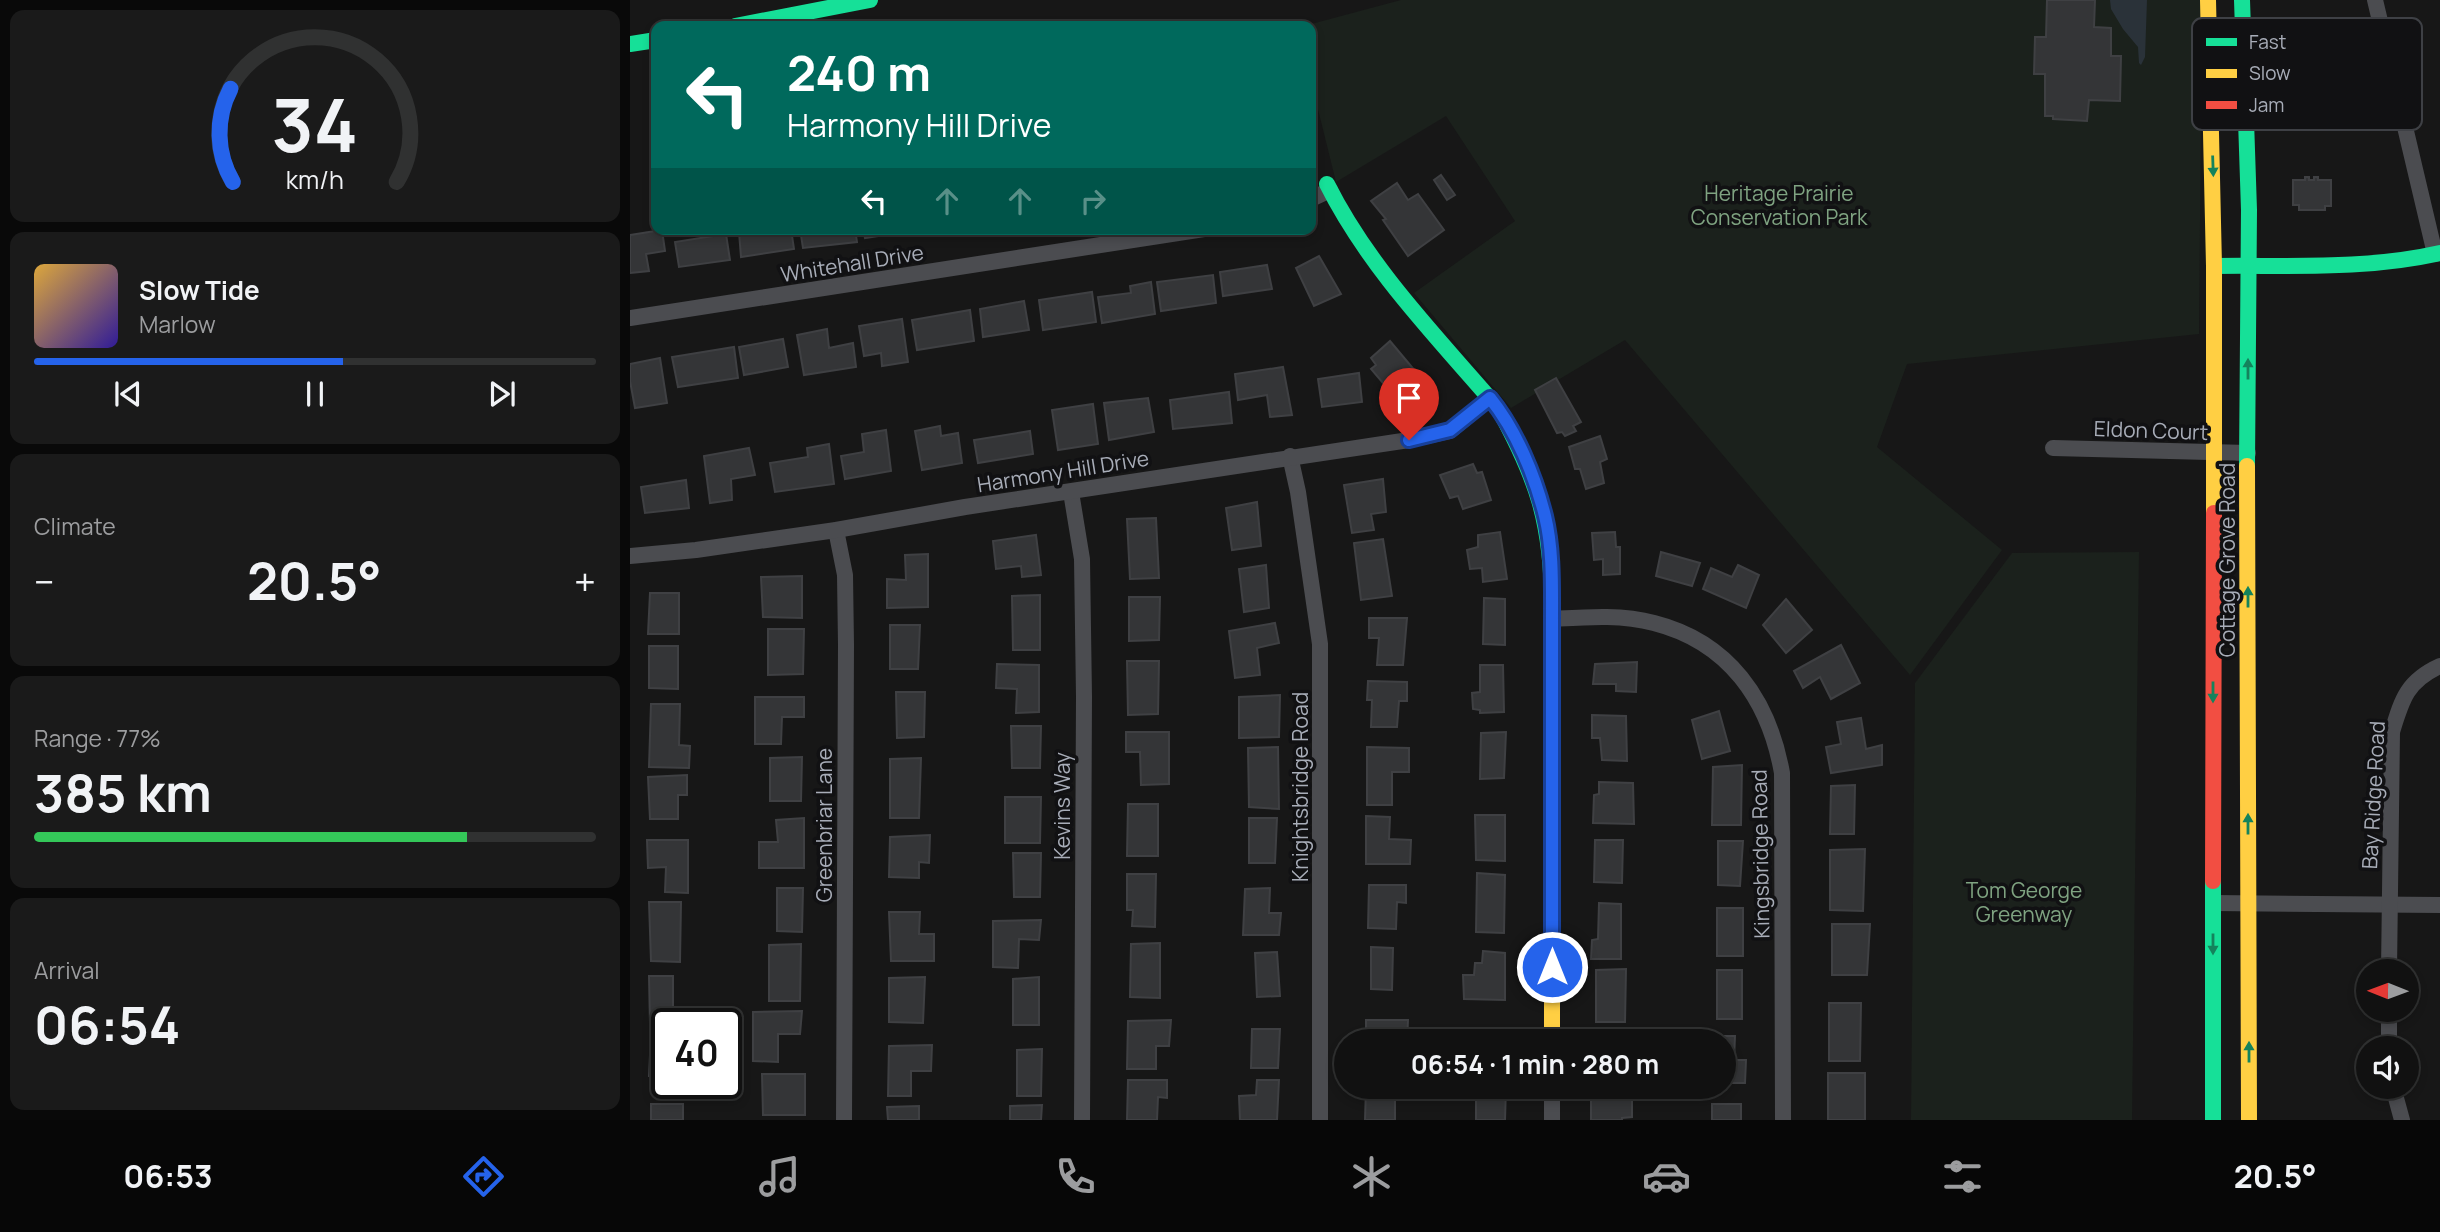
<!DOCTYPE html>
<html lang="en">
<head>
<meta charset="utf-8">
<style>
  :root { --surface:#111; --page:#1a1a1a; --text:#f1f3f6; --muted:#9c9d9f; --line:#303131; --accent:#2563eb }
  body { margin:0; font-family:Manrope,sans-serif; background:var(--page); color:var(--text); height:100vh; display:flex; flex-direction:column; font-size:26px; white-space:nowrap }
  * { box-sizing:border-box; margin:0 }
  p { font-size:23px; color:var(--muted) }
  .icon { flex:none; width:38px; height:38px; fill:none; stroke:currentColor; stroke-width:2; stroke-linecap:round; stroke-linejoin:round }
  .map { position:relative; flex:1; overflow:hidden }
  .panel { display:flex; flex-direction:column; gap:10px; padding:10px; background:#090909; width:630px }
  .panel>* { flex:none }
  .banner { position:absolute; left:21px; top:21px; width:665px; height:214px; border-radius:14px; box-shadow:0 4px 10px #0003,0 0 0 2px var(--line); background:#00695c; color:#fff; overflow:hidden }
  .needle { width:46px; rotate:271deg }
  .fabs { position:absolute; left:1726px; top:959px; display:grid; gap:14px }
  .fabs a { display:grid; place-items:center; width:63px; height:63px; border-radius:50%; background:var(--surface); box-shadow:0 4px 10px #0003,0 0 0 2px var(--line); font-size:35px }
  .speed { position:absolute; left:21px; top:1008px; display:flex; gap:14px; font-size:35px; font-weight:700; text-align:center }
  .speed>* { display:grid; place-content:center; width:91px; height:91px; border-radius:50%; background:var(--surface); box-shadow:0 4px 10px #0003,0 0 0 2px var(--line); line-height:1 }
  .speed .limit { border:4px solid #111; border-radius:10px; background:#fff; color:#111 }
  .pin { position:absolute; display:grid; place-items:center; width:60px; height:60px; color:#fff; margin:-72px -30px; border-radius:50% 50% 50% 0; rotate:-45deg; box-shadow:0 0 7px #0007 }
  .pin .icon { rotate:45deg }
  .me { position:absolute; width:77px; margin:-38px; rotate:0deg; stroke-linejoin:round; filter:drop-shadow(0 0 5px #0008) }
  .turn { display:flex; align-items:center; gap:24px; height:147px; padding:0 21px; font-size:32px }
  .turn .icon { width:91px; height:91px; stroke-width:2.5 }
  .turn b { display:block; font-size:49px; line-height:60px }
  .lanes { display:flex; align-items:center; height:66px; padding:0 21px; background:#0003; justify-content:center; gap:35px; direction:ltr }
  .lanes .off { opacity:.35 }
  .big { font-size:52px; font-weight:700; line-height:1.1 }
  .panel .widget { flex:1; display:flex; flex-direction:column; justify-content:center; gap:10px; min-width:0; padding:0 24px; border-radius:14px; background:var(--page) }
  .panel .dial { align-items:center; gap:0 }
  .dial svg { height:182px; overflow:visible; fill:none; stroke:var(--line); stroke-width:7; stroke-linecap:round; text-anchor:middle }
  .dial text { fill:var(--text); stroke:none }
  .song { display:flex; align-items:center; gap:21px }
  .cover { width:84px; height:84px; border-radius:10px; background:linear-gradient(135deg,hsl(40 70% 55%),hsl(250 70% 35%)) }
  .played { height:7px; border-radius:4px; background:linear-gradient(90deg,var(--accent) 55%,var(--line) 55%) }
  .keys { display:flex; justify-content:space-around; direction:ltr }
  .heat { display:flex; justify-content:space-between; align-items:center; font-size:38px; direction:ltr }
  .charge { height:10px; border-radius:5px; background:linear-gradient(90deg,#34c759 77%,var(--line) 0) }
  .trip { position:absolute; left:704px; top:1029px; width:402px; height:70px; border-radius:35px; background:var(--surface); box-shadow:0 4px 10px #0003,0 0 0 2px var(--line); font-weight:700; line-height:70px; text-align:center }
  .menu { display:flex; height:112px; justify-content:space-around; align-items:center; background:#070707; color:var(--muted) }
  .menu .icon { width:49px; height:49px }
  .menu .on { color:var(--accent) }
  .menu b { font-size:32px; color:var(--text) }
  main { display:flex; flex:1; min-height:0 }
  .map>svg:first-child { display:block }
  .green { fill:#1b211c }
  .water { fill:#2a3239 }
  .building { fill:#343537; stroke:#3f4043; stroke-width:2 }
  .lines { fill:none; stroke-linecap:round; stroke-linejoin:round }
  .street { stroke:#4b4c50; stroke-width:16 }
  .fast { stroke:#16e098; stroke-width:16 }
  .slow { stroke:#ffcf43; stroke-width:16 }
  .jam { stroke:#f24e42; stroke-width:16 }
  .oneway { fill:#14835c }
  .route-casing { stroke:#184099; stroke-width:18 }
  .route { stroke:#2563eb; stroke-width:12 }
  .labels { text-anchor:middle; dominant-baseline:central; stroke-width:7; stroke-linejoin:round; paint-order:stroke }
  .park-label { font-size:21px; fill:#7fa381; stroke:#111113 }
  .street-label { font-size:21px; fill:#a8adb8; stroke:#111113 }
  .key { fill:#111113; stroke:#3e4045; stroke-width:2 }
  .key-label { font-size:19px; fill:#a8adb8 }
</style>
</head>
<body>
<main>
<section class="panel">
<div class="widget dial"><svg viewBox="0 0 100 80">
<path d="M14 69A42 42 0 1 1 86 69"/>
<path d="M14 69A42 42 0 0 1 13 28" stroke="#2563eb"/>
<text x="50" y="56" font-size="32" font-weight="700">34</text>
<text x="50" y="72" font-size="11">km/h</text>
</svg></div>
<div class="widget">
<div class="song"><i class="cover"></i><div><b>Slow Tide</b><p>Marlow</p></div></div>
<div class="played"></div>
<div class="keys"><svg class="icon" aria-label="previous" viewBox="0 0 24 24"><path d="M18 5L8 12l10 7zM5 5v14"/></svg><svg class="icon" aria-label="pause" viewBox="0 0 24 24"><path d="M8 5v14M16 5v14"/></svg><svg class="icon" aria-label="next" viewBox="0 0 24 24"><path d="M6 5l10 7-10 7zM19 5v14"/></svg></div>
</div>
<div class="widget"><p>Climate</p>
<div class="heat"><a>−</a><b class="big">20.5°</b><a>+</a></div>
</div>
<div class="widget"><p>Range · 77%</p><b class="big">385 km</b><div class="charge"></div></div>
<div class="widget"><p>Arrival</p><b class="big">06:54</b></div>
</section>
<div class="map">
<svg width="1810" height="1120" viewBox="0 0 1810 1120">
  <rect width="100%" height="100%" fill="#171717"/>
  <!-- green -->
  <g class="green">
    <path d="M771 0H1572L1569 334 1277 364 1247 447 1372 550 1280 675 995 340 881 408 784 293 885 221 816 116 706 182 681 81V26H674Z"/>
    <path d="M1509 552 1502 1120H1281L1285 683 1382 553Z"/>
  </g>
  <!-- water -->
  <path class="water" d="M1480 0H1517L1515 57 1511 65 1509 63 1508 47 1493 29 1481 9Z"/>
  <!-- building -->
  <g class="building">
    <path d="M1417 0H1465L1464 27 1481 28V56H1491L1490 101 1459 100 1457 121 1423 119V116H1415V74H1404L1405 37H1416Z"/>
    <path d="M811 175 825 195 817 200 804 180Z"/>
    <path d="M1675 177H1679V180H1684V177H1688V180H1701V206H1695V210H1669V205H1663V180H1675Z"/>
    <path d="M767 183 778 200 788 194 814 230 778 256 753 220 756 219 741 201Z"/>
    <path d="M129 229H161L164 249 111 257 109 232Z"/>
    <path d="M170 229H225L227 242 173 248Z"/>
    <path d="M233 229H285L286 230 235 238Z"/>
    <path d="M32 230 35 251 16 254 19 271 0 273V235Z"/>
    <path d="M96 234 100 260 49 267 45 242Z"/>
    <path d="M689 256 711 294 684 306 666 268Z"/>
    <path d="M637 265 642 289 593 296 590 272Z"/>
    <path d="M583 275 586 303 531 311 527 282Z"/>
    <path d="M521 282 525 314 472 323 468 297 501 293 500 286Z"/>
    <path d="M462 292 466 322 413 330 409 300Z"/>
    <path d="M394 301 399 330 353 337 350 309Z"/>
    <path d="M340 310 344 341 287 350 282 320Z"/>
    <path d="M272 319 278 362 252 366 251 353 234 356 229 326Z"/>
    <path d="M197 329 199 348 223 343 226 367 174 375 167 335Z"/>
    <path d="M153 339 158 367 114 375 109 347Z"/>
    <path d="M760 341 791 378 773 394 763 383 758 389 741 369 746 365 741 358Z"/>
    <path d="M104 347 108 378 48 387 42 357Z"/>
    <path d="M30 358 37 403 5 408 0 381V364Z"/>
    <path d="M653 367 662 415 640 417 637 395 608 400 605 374Z"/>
    <path d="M729 373 732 402 692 407 688 379Z"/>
    <path d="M926 378 951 422 943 426 946 431 935 436 932 432 927 433 905 390Z"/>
    <path d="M599 392 602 423 543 429 540 400Z"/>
    <path d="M518 398 524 432 479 440 474 403Z"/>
    <path d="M463 404 468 444 428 450 422 410Z"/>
    <path d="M310 426 311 436 328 433 332 463 292 470 285 431Z"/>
    <path d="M256 430 261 471 215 479 211 456 234 452 232 434Z"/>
    <path d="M400 431 403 454 348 463 344 440Z"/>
    <path d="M970 436 977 459 970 462 974 483 956 489 950 469H945L939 447Z"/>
    <path d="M199 444 204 484 145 492 140 463 178 457 177 448Z"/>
    <path d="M119 448 125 475 101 479 102 500 80 503 74 456Z"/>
    <path d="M843 464 847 473 852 472 861 500 833 509 828 496 820 498 810 475Z"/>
    <path d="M753 479 756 512 741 514 744 530 722 533 714 485Z"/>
    <path d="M56 480 59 508 15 513 11 487Z"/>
    <path d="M627 502 631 546 602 550 596 508Z"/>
    <path d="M526 518 529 578 500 579 497 519Z"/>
    <path d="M870 532 877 579 853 582 852 568 840 569 837 550 848 547V535Z"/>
    <path d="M985 532 986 547H990V574L973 575V559L964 560 962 533Z"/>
    <path d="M406 535 411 575 392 577 391 566 366 569 363 541Z"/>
    <path d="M753 539 762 596 731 600 724 543Z"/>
    <path d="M1031 552 1070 563 1062 586 1026 576Z"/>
    <path d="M298 554V607L257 608V579L276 580 275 555Z"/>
    <path d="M636 565 639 608 614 612 609 569Z"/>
    <path d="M1108 565 1129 575 1116 608 1073 589 1081 568 1102 577Z"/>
    <path d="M172 576V618L133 617 131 577Z"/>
    <path d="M20 593H49V634H18Z"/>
    <path d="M410 595V650H383L382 596Z"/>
    <path d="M499 597H530L529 640 499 641Z"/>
    <path d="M854 598 875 599V645L853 644Z"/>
    <path d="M1156 599 1182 630 1156 653 1133 625Z"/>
    <path d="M739 618H777L773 665H747L749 638H739Z"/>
    <path d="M645 623 649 643 627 648 630 675 605 678 599 631Z"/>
    <path d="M260 625H290L288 669H260Z"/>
    <path d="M138 629H174L173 674 138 675Z"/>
    <path d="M1211 645 1230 683 1201 699 1190 677 1173 688 1164 671Z"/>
    <path d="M19 646H48V689L19 688Z"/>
    <path d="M497 661H529L528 714 498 715Z"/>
    <path d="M1007 662 1006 692 986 691V684H963L965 664Z"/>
    <path d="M367 664 409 665V712L386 713 387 689 366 688Z"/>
    <path d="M850 665H873L874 712 850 713V710L843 709 842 693 850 692Z"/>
    <path d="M738 681 777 682V701H769L767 727H741L742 700H737Z"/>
    <path d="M266 692H295L294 737 267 738Z"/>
    <path d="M650 695 649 737 609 738V697Z"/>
    <path d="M125 697H174V717H152L151 744H125Z"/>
    <path d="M21 704H50L49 745 60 746 59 768 19 767Z"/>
    <path d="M1089 711 1100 751 1072 759 1062 720Z"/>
    <path d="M962 715 996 716 997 761 972 760 970 738H962Z"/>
    <path d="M1231 718 1236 749 1252 745V765L1201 773 1196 747 1211 744 1207 722Z"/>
    <path d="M381 726H411L410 768H382Z"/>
    <path d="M496 732H539V784L511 785 510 752H496Z"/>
    <path d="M876 732 874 778 850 779 851 733Z"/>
    <path d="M648 747 649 809 619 807 618 748Z"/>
    <path d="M737 747 779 748V772H762V805H737Z"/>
    <path d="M172 757 171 801H140V758Z"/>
    <path d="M291 758 289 818H260V759Z"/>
    <path d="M1112 765 1111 825H1082L1083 767Z"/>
    <path d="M57 775V795H48V819H20L18 777Z"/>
    <path d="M969 782 1003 783 1004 824 963 823 964 795 969 794Z"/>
    <path d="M1225 785 1224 834H1200L1201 786Z"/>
    <path d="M375 797H411L410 843H375Z"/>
    <path d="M498 804H528V856H497Z"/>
    <path d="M845 815H875V861L846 860Z"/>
    <path d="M736 816 760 817 759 839 781 840 780 864H736Z"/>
    <path d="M174 818V868H129V842H148L146 820Z"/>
    <path d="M619 818H647L645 863H619Z"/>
    <path d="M300 835 299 863 289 862V878L259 877 260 837Z"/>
    <path d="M17 840H58V893L35 892 36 867 18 868Z"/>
    <path d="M965 840H993L992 883 964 882Z"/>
    <path d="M1088 841H1113L1110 886 1088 885Z"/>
    <path d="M1235 849 1233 911 1200 910V850Z"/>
    <path d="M383 853H411L410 897H384Z"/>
    <path d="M847 873 875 875 874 933 846 932Z"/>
    <path d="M497 874H526L525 927 502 926 503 910H497Z"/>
    <path d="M739 885H776V903L767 902 766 929 738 928Z"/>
    <path d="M147 888H173L172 932 147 931Z"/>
    <path d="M640 888 639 913H651L649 935H613L615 889Z"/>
    <path d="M19 902H51L50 962 21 961Z"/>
    <path d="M969 903 991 904V959H961L962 940 968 939Z"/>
    <rect x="1087" y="908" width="26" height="48"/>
    <path d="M259 912H290L289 934H304V961H261Z"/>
    <path d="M411 920 409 940 389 939 388 968 363 967V921Z"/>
    <path d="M1202 924H1240L1237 975H1202Z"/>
    <path d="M530 943V998L500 997 501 944Z"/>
    <path d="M171 944 170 1001H139V945Z"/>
    <path d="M741 947 763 948 762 990 741 989Z"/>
    <path d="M853 951 875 953V1000L834 999 833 975H844L845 963H852Z"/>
    <path d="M647 952 650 996 627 997 625 953Z"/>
    <path d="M996 969 995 1022H966V970Z"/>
    <rect x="1087" y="970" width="25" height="49"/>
    <path d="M19 976H43V1024H20Z"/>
    <path d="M295 977 293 1023 259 1022V978Z"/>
    <path d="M409 977V1025H383V979Z"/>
    <path d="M1199 1003H1231L1230 1061H1199Z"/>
    <path d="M172 1011 170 1034H148V1062L123 1061V1012Z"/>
    <path d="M541 1020 539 1046H526V1069H497L498 1021Z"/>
    <path d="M736 1020H778L777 1041H736Z"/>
    <path d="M622 1029H650L648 1068H621Z"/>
    <path d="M874 1029V1041H845V1031Z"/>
    <path d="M968 1033 1004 1035V1041H967Z"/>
    <path d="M21 1034H37V1076H19Z"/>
    <path d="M1078 1036H1105L1104 1060H1116L1115 1083H1094V1041H1078Z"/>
    <path d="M302 1045 301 1071H281V1096H258L259 1046Z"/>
    <path d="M412 1049 411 1096H387V1050Z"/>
    <rect x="1198" y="1073" width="37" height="47"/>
    <path d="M132 1074H175V1115H133Z"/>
    <path d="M498 1080H537V1098L528 1097 527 1120H497Z"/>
    <path d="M627 1080H649L647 1120H610L609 1096 626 1095Z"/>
    <path d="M736 1087H765V1120H735Z"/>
    <path d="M837 1087H876L875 1120H846V1099H836Z"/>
    <path d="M961 1100H1002V1117L992 1118V1120H961Z"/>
    <rect x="21" y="1104" width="32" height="16"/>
    <rect x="1082" y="1104" width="29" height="16"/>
    <path d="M412 1105 411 1120H380V1106Z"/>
    <path d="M289 1106V1120H258L257 1107Z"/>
  </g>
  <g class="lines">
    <!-- street -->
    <g class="street">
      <path d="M1745 0 1805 254"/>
      <path d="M681 199 700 190"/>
      <path d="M0 318 574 229"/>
      <path d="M1423 448 1618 453"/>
      <path d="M660 456 668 492 690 644V1120"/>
      <path d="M441 492 452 559 454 697 452 1120"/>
      <path d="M206 530 215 575 216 645 214 1120"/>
      <path d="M0 556 66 550 206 530 335 507 779 440 820 431 860 398"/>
      <path d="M922 619C956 617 991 614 1024 623 1099 642 1139 700 1152 773L1153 1120"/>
      <path d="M1583 903 1810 905"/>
      <path d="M1759 971 1762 732C1772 699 1777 681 1810 666"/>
      <path d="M1759 1010V1048"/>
      <path d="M922 1087V1120"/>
      <path d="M1763 1087 1772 1120"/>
    </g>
    <!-- fast -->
    <g class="fast">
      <path d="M1612 0 1619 210 1617 466"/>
      <path d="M105 26 240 0"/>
      <path d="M0 44 26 40"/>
      <path d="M697 184C739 268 807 337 868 408 907 479 922 523 922 605"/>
      <path d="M1584 266C1660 265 1735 270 1810 253"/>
      <path d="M1583 1120V881"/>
    </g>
    <!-- slow -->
    <g class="slow">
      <path d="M1578 0 1584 266V513"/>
      <path d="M1617 466 1619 1120"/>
      <path d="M922 1041V605"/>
    </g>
    <!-- jam -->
    <path class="jam" d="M1583 881 1584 513"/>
  </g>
  <!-- one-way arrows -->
  <defs><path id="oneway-solid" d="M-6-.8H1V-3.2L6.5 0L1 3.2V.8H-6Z" transform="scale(1.75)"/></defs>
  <g class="oneway">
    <use href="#oneway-solid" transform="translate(1583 166) rotate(88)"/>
    <use href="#oneway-solid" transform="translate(1618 369) rotate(-90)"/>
    <use href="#oneway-solid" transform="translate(1618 597) rotate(-90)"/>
    <use href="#oneway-solid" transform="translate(1583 692) rotate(90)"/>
    <use href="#oneway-solid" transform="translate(1618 824) rotate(-90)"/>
    <use href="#oneway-solid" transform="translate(1583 944) rotate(90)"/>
    <use href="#oneway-solid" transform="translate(1619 1052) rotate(-90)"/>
  </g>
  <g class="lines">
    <!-- route casing -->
    <g class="route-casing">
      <path id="route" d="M779 440 820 430 860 398C886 430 905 476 915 516 923 549 922 585 922 619V967"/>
    </g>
    <!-- route -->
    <use href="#route" class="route"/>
  </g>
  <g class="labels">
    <!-- park labels -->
    <g class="park-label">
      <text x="1149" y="193">Heritage Prairie<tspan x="1149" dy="24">Conservation Park</tspan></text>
      <text x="1394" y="890">Tom George<tspan x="1394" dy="24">Greenway</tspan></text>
    </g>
    <!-- street labels -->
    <g class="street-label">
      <text transform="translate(222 263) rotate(-9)">Whitehall Drive</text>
      <text transform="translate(1521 430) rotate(2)">Eldon Court</text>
      <text transform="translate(433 471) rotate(-9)">Harmony Hill Drive</text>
      <text transform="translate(1597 560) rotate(-90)">Cottage Grove Road</text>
      <text transform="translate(670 787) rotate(-90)">Knightsbridge Road</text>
      <text transform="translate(1743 795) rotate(-87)">Bay Ridge Road</text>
      <text transform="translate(432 806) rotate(-90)">Kevins Way</text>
      <text transform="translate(194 825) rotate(-90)">Greenbriar Lane</text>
      <text transform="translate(1130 854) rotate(-91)">Kingsbridge Road</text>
    </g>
  </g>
  <!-- legend -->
  <rect x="1562" y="18" width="230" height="112" rx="10" class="key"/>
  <rect x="1576" y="38" width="31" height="8" fill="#16e098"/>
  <rect x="1576" y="69" width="31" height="9" fill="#ffcf43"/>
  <rect x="1576" y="101" width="31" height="8" fill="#f24e42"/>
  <g class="key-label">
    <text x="1619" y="49">Fast</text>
    <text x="1619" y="80">Slow</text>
    <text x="1619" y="112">Jam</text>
  </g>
</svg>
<div class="fabs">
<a><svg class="needle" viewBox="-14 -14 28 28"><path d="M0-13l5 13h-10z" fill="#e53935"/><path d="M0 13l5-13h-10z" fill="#9c9d9f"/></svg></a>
<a><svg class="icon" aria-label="sound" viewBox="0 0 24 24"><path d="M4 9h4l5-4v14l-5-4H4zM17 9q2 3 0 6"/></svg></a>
</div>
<div class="speed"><div class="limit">40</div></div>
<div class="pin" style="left:779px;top:440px;background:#d93025"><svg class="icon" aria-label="arrive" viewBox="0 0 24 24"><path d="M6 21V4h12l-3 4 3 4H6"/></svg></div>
<svg class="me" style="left:922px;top:967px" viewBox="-20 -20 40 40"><circle r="17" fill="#2563eb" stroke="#fff" stroke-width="3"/><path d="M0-11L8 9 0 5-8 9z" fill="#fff"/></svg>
<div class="trip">06:54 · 1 min · 280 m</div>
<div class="banner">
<div class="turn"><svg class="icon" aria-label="left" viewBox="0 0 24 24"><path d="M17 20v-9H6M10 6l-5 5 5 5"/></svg><div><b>240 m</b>Harmony Hill Drive</div></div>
<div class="lanes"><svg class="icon" aria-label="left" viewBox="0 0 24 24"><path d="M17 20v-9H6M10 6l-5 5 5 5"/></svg><svg class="icon off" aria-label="ahead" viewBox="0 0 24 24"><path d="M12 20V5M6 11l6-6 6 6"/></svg><svg class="icon off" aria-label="ahead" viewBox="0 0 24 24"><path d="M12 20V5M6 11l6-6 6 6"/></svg><svg class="icon off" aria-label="right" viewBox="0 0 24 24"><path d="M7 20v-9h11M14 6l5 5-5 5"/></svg></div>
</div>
</div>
</main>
<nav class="menu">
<b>06:53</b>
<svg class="icon on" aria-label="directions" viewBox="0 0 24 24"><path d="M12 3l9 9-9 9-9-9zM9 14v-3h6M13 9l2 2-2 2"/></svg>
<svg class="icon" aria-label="music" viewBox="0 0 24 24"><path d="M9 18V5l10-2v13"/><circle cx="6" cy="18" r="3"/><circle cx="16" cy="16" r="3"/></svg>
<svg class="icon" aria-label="phone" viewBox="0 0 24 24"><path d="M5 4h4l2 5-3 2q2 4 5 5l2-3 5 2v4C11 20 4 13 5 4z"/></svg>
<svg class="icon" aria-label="climate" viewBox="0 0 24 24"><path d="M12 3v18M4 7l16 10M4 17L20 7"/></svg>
<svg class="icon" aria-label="car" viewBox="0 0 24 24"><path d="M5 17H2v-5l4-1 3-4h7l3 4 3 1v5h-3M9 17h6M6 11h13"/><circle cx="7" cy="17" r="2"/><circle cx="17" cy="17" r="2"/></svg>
<svg class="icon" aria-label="filters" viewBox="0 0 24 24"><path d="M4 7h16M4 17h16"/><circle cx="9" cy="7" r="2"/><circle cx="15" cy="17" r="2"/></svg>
<b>20.5°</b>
</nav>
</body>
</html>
